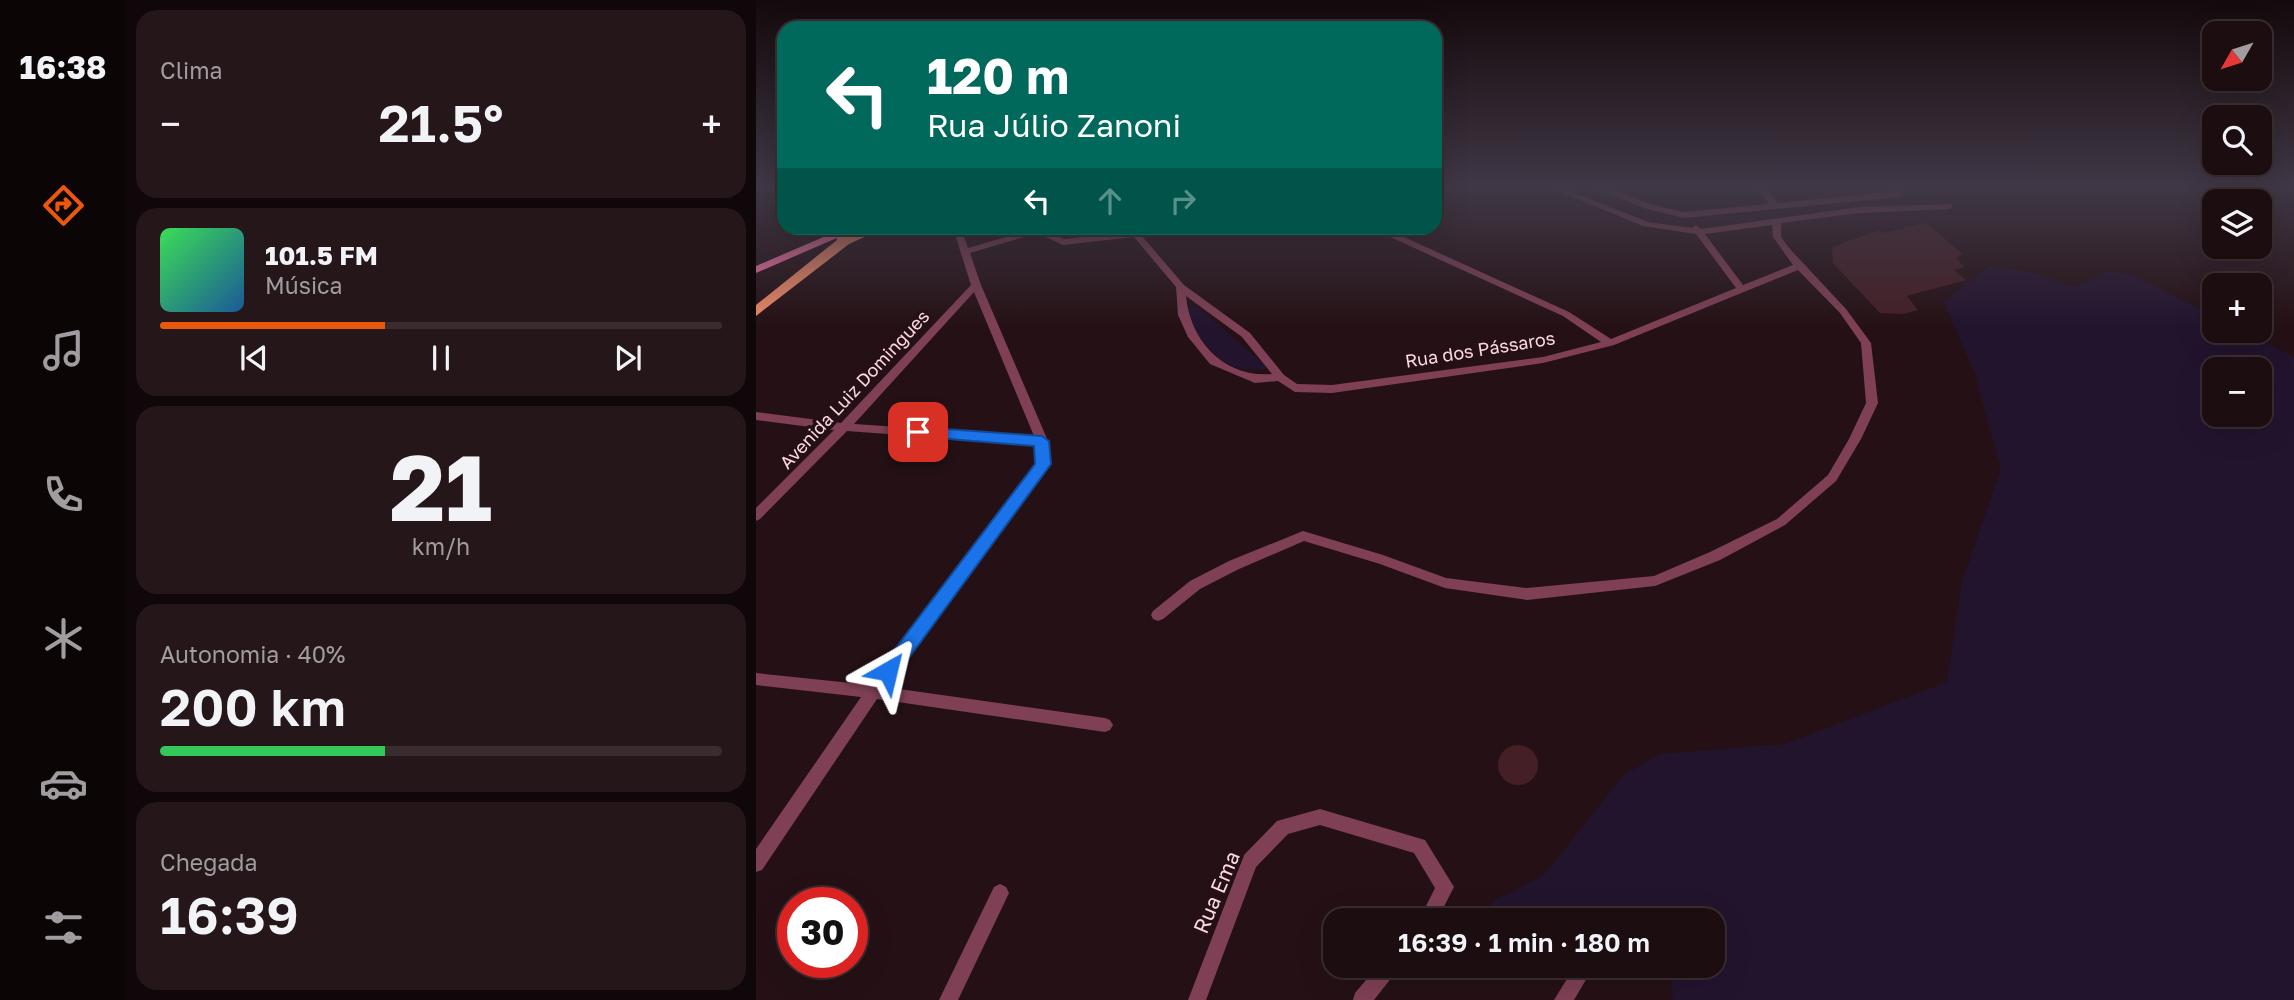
<!DOCTYPE html>
<html lang="pt">
<head>
<meta charset="utf-8">
<style>
  :root { --surface:#1c0d10; --page:#251619; --text:#f1f3f6; --muted:#a09c9f; --line:#3a2d30; --accent:#ea580c }
  body { margin:0; font-family:"Golos Text",sans-serif; background:var(--page); color:var(--text); height:100vh; display:flex; flex-direction:column; font-size:26px; white-space:nowrap }
  * { box-sizing:border-box; margin:0 }
  p { font-size:23px; color:var(--muted) }
  .icon { flex:none; width:38px; height:38px; fill:none; stroke:currentColor; stroke-width:2; stroke-linecap:round; stroke-linejoin:round }
  .map { position:relative; flex:1; overflow:hidden }
  .details { display:flex; flex-direction:column; gap:10px; padding:10px; background:#0f0709; width:630px }
  .details>* { flex:none }
  .banner { position:absolute; left:21px; top:21px; width:665px; height:214px; border-radius:21px; box-shadow:0 7px 28px #0002,0 0 0 2px var(--line); background:#00695c; color:#fff; overflow:hidden }
  .needle { width:46px; rotate:231deg }
  .buttons { position:absolute; left:1446px; top:21px; display:grid; gap:14px }
  .buttons a { display:grid; place-items:center; width:70px; height:70px; border-radius:14px; background:var(--surface); box-shadow:0 7px 28px #0002,0 0 0 2px var(--line); font-size:35px }
  .speed { position:absolute; left:21px; top:887px; display:flex; gap:14px; font-size:35px; font-weight:700; text-align:center }
  .speed>* { display:grid; place-content:center; width:91px; height:91px; border-radius:50%; background:var(--surface); box-shadow:0 7px 28px #0002,0 0 0 2px var(--line); line-height:1 }
  .speed .limit { border:10px solid #d22; background:#fff; color:#111 }
  .pin { position:absolute; display:grid; place-items:center; width:60px; height:60px; color:#fff; margin:-30px; border-radius:14px; box-shadow:0 4px 10px #0006 }
  .me { position:absolute; width:77px; margin:-38px; rotate:37deg; stroke-linejoin:round; filter:drop-shadow(0 0 5px #0008) }
  .turn { display:flex; align-items:center; gap:24px; height:147px; padding:0 35px; font-size:32px }
  .turn .icon { width:91px; height:91px; stroke-width:2.5 }
  .turn b { display:block; font-size:49px; line-height:60px }
  .lanes { display:flex; align-items:center; height:66px; padding:0 35px; background:#0003; justify-content:center; gap:35px; direction:ltr }
  .lanes .off { opacity:.35 }
  .big { font-size:52px; font-weight:600; line-height:1.1 }
  .details .card { flex:1; display:flex; flex-direction:column; justify-content:center; gap:10px; min-width:0; padding:0 24px; border-radius:21px; background:var(--page) }
  .details .dial { align-items:center; gap:0 }
  .dial b { font-size:91px; line-height:1 }
  .song { display:flex; align-items:center; gap:21px }
  .cover { width:84px; height:84px; border-radius:10px; background:linear-gradient(135deg,hsl(130 70% 55%),hsl(210 70% 35%)) }
  .played { height:7px; border-radius:4px; background:linear-gradient(90deg,var(--accent) 40%,var(--line) 40%) }
  .keys { display:flex; justify-content:space-around; direction:ltr }
  .heat { display:flex; justify-content:space-between; align-items:center; font-size:38px; direction:ltr }
  .charge { height:10px; border-radius:5px; background:linear-gradient(90deg,#34c759 40%,var(--line) 0) }
  .trip { position:absolute; left:567px; top:908px; width:402px; height:70px; border-radius:21px; background:var(--surface); box-shadow:0 7px 28px #0002,0 0 0 2px var(--line); font-weight:600; line-height:70px; text-align:center }
  main { display:flex; flex:1; min-height:0 }
  .dock { display:flex; flex-direction:column; width:126px; justify-content:space-around; align-items:center; background:#0b0506; color:var(--muted) }
  .dock .icon { width:49px; height:49px }
  .dock .current { color:var(--accent) }
  .dock b { font-size:32px; color:var(--text) }
  .map>svg:first-child { display:block }
  .green { fill:#23142e; fill-rule:evenodd }
  .building { fill:#441f25 }
  .lines { fill:none; stroke-linecap:round; stroke-linejoin:round }
  .minor { fill:#7f4055; fill-rule:evenodd }
  .secondary { fill:#f477a3; fill-rule:evenodd }
  .primary { fill:#f28b68; fill-rule:evenodd }
  .route { fill:#1a73e8; stroke:#114b97; stroke-width:2 }
  .labels { text-anchor:middle; dominant-baseline:central; stroke-width:7; stroke-linejoin:round; paint-order:stroke }
  .street-label { font-size:18px; fill:#fcd8e1; stroke:#251115 }
  .near-street-label { font-size:21px; fill:#fcd8e1; stroke:#251115 }
</style>
</head>
<body>
<main>
<nav class="dock">
<b>16:38</b>
<svg class="icon current" aria-label="directions" viewBox="0 0 24 24"><path d="M12 3l9 9-9 9-9-9zM9 14v-3h6M13 9l2 2-2 2"/></svg>
<svg class="icon" aria-label="music" viewBox="0 0 24 24"><path d="M9 18V5l10-2v13"/><circle cx="6" cy="18" r="3"/><circle cx="16" cy="16" r="3"/></svg>
<svg class="icon" aria-label="phone" viewBox="0 0 24 24"><path d="M5 4h4l2 5-3 2q2 4 5 5l2-3 5 2v4C11 20 4 13 5 4z"/></svg>
<svg class="icon" aria-label="climate" viewBox="0 0 24 24"><path d="M12 3v18M4 7l16 10M4 17L20 7"/></svg>
<svg class="icon" aria-label="car" viewBox="0 0 24 24"><path d="M5 17H2v-5l4-1 3-4h7l3 4 3 1v5h-3M9 17h6M6 11h13"/><circle cx="7" cy="17" r="2"/><circle cx="17" cy="17" r="2"/></svg>
<svg class="icon" aria-label="filters" viewBox="0 0 24 24"><path d="M4 7h16M4 17h16"/><circle cx="9" cy="7" r="2"/><circle cx="15" cy="17" r="2"/></svg>
</nav>
<section class="details">
<div class="card"><p>Clima</p>
<div class="heat"><a>−</a><b class="big">21.5°</b><a>+</a></div>
</div>
<div class="card">
<div class="song"><i class="cover"></i><div><b>101.5 FM</b><p>Música</p></div></div>
<div class="played"></div>
<div class="keys"><svg class="icon" aria-label="previous" viewBox="0 0 24 24"><path d="M18 5L8 12l10 7zM5 5v14"/></svg><svg class="icon" aria-label="pause" viewBox="0 0 24 24"><path d="M8 5v14M16 5v14"/></svg><svg class="icon" aria-label="next" viewBox="0 0 24 24"><path d="M6 5l10 7-10 7zM19 5v14"/></svg></div>
</div>
<div class="card dial"><b>21</b><p>km/h</p></div>
<div class="card"><p>Autonomia · 40%</p><b class="big">200 km</b><div class="charge"></div></div>
<div class="card"><p>Chegada</p><b class="big">16:39</b></div>
</section>
<div class="map">
<svg width="1538" height="1000" viewBox="0 0 1538 1000">
  <rect width="100%" height="100%" fill="#251115"/>
  <!-- green -->
  <g class="green">
    <path d="M1233 266 1271 271 1319 287 1351 271 1377 275 1458 316V331H1487L1538 357V1000H917L914 966H957V920H734L737 901 788 875 868 775 904 754 1029 744 1191 682 1206 582 1245 469 1219 374 1188 302ZM1458 369H1503V415H1458Z"/>
    <path d="M440 306 512 368C471 378 442 345 431 309Z"/>
  </g>
  <!-- building -->
  <g class="building">
    <path d="M1170 223 1207 254 1200 258 1208 267 1198 270 1210 280 1151 296 1162 310 1147 314 1124 313 1077 263 1076 248 1089 242 1124 230 1127 233Z"/>
    <circle cx="762" cy="765" r="20"/>
  </g>
  <g class="lines">
    <!-- minor -->
    <g class="minor">
      <path d="M795 188H806L892 222 936 228 940 225 945 229 1104 207 1196 204V208L1193 209 1104 213 1025 223V237L1034 249 1090 309 1115 343 1122 403 1105 439 1080 481 1029 525 964 560 899 586 771 600 689 588 624 564 548 541 483 569 444 589 407 619 402 621 397 619 395 615 397 611 434 581 473 561 547 531 627 555 690 578 771 588 898 576 954 552 1021 519 1072 475 1093 439 1110 403 1105 343 1084 313 1042 270 858 345 787 363 576 393 539 392 522 381 499 383 454 364 432 337 422 315 420 287 378 237 307 245 281 233 214 253 225 285 292 441 293 464 129 687 349 718 354 720 357 725 354 730 349 732 121 699 6 870 0 872V849L105 697 0 685V673L114 685 281 463 280 445 91 431 4 519 0 521V508L78 430 0 420V412L85 423 215 285 197 228H205L212 248 281 228H293L289 231 308 239 374 232 371 228H379L428 285 494 333 528 375 541 384 576 385 787 357 845 342 807 316 619 230 618 228H628L813 312 855 339 980 288 940 234 887 226ZM1016 225 1017 237 1037 265 987 285 949 234ZM218 292 278 436 98 424ZM430 296 486 337 516 374C468 378 434 341 430 296Z"/>
      <path d="M840 188H852L894 204 928 212 1013 204 1002 188H1010L1021 203 1143 191 1147 194 1143 197 928 218 888 208Z"/>
      <path d="M564 809 669 840 698 887 681 920H663L679 888 658 853 564 825 532 834 500 867 450 1000H432L488 855 521 821Z"/>
      <path d="M244 884 250 887 253 893 202 1000H183L238 887Z"/>
      <path d="M622 966H643L640 972 618 1000H597L599 993Z"/>
      <path d="M819 966H833L835 971 818 1000H798Z"/>
    </g>
    <!-- secondary -->
    <path class="secondary" d="M86 229 91 232 90 234 0 273V266Z"/>
    <!-- primary -->
    <path class="primary" d="M87 228H104L93 235 112 228H128L93 244 0 316V305L81 240 80 232Z"/>
  </g>
  <!-- sky -->
  <linearGradient id="sky" x2="0" y2="1"><stop stop-color="#14090c"/><stop offset="0.57" stop-color="#403846"/><stop offset="1" stop-color="#403846" stop-opacity="0"/></linearGradient>
  <rect width="1538" height="328" fill="url(#sky)"/>
  <!-- route -->
  <path class="route" d="M162 427 286 436 293 441 295 464 139 677 132 680 126 677 123 671 126 666 279 464 278 446 157 436 155 432Z"/>
  <g class="labels">
    <!-- street labels -->
    <g class="street-label">
      <text transform="translate(724 349) rotate(-9)">Rua dos Pássaros</text>
      <text transform="translate(98 389) rotate(-47)">Avenida Luiz Domingues</text>
    </g>
    <!-- near-street labels -->
    <g class="near-street-label">
      <text transform="translate(460 892) rotate(-67)">Rua Ema</text>
    </g>
  </g>
</svg>
<div class="buttons">
<a><svg class="needle" viewBox="-14 -14 28 28"><path d="M0-13l5 13h-10z" fill="#e53935"/><path d="M0 13l5-13h-10z" fill="#a09c9f"/></svg></a>
<a><svg class="icon" aria-label="search" viewBox="0 0 24 24"><circle cx="10" cy="10" r="6"/><path d="M15 15l6 6"/></svg></a>
<a><svg class="icon" aria-label="layers" viewBox="0 0 24 24"><path d="M12 4l9 5-9 5-9-5zM3 14l9 5 9-5"/></svg></a>
<a>+</a>
<a>−</a>
</div>
<div class="speed"><div class="limit">30</div></div>
<div class="pin" style="left:162px;top:432px;background:#d93025"><svg class="icon" aria-label="arrive" viewBox="0 0 24 24"><path d="M6 21V4h12l-3 4 3 4H6"/></svg></div>
<svg class="me" style="left:132px;top:671px" viewBox="-20 -20 40 40"><path d="M0-17L14 15 0 8-14 15z" fill="#1a73e8" stroke="#fff" stroke-width="4"/></svg>
<div class="trip">16:39 · 1 min · 180 m</div>
<div class="banner">
<div class="turn"><svg class="icon" aria-label="left" viewBox="0 0 24 24"><path d="M17 20v-9H6M10 6l-5 5 5 5"/></svg><div><b>120 m</b>Rua Júlio Zanoni</div></div>
<div class="lanes"><svg class="icon" aria-label="left" viewBox="0 0 24 24"><path d="M17 20v-9H6M10 6l-5 5 5 5"/></svg><svg class="icon off" aria-label="ahead" viewBox="0 0 24 24"><path d="M12 20V5M6 11l6-6 6 6"/></svg><svg class="icon off" aria-label="right" viewBox="0 0 24 24"><path d="M7 20v-9h11M14 6l5 5-5 5"/></svg></div>
</div>
</div>
</main>
</body>
</html>
